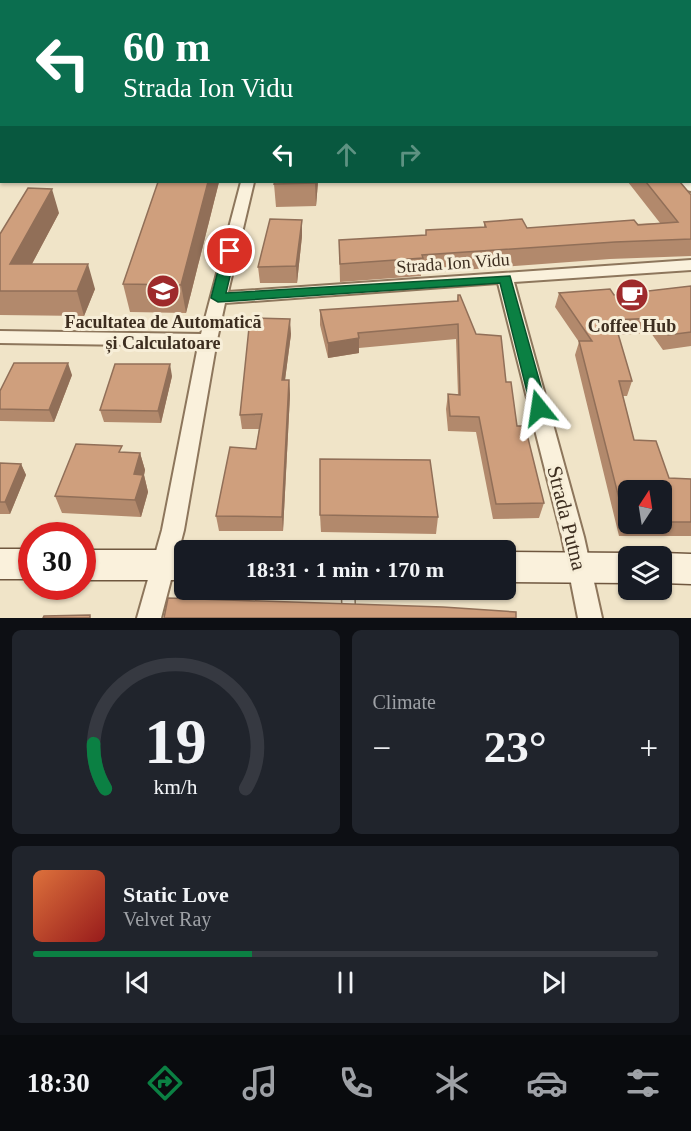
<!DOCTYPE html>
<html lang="en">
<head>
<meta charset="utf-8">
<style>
  :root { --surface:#171b24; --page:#20242c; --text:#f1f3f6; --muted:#9ea1a6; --line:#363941; --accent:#0b8043 }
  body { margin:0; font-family:Georgia,serif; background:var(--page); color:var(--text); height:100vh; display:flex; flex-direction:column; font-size:22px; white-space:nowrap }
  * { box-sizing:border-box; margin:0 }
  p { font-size:20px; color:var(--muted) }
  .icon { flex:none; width:33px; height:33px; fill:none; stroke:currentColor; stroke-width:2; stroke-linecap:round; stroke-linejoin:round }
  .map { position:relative; height:618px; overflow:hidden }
  .drawer { display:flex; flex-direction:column; gap:12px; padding:12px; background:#0d0f14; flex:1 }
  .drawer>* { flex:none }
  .guide { position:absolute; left:0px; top:0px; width:692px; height:183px; box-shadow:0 2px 4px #0004; background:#0b6e4f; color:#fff; overflow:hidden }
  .needle { width:39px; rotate:12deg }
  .controls { position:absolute; left:618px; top:480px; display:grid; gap:12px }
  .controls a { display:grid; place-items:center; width:54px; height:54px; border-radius:9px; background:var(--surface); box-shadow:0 2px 4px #0004; font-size:30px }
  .speed { position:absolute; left:18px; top:522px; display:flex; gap:12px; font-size:30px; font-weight:700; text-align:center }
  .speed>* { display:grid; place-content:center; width:78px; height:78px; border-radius:50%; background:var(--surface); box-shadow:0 2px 4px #0004; line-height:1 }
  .speed .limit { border:9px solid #d22; background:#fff; color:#111 }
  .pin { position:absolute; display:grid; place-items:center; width:51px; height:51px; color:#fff; margin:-26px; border:3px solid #fff; border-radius:50%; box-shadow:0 2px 6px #0007 }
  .me { position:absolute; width:66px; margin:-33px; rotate:345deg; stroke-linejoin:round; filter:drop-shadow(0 0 4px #0008) }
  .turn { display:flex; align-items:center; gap:21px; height:126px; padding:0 24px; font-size:27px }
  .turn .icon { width:78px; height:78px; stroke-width:2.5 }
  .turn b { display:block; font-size:42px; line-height:51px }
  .lanes { display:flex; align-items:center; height:57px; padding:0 24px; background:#0003; justify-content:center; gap:30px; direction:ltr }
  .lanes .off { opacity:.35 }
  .big { font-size:45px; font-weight:800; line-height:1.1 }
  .drawer .card { flex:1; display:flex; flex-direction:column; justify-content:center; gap:9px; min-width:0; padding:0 21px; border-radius:9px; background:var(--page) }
  .drawer .dial { align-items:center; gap:0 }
  .dial svg { height:156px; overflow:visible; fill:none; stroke:var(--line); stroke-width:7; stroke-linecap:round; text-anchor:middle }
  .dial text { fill:var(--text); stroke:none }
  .song { display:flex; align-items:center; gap:18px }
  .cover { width:72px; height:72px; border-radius:9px; background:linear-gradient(135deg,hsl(20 70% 55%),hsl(0 70% 35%)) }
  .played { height:6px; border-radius:3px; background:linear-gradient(90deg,var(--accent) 35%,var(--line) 35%) }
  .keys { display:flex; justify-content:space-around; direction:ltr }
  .heat { display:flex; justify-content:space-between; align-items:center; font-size:33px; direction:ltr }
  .drawer .tiles { flex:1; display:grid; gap:12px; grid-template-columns:1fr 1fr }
  .card:last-child { grid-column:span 2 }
  .trip { position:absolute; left:174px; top:540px; width:342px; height:60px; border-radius:9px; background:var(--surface); box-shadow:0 2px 4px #0004; font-weight:800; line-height:60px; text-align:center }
  .menu { display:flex; height:96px; justify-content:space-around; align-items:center; background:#090b0e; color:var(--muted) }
  .menu .icon { width:42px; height:42px }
  .menu .active { color:var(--accent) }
  .menu b { font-size:27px; color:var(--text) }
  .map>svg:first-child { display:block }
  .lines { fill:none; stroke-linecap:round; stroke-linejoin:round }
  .lane-casing { stroke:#8d765c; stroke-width:3 }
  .street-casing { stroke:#8d765c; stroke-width:4 }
  .secondary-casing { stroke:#6f573f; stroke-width:3 }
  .lane { fill:#faf1dc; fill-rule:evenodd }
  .street { fill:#faf1dc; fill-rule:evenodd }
  .secondary { fill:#faf1dc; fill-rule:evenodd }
  .wall { fill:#b2896c; fill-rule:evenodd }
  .shaded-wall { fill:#916f58 }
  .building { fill:#cf9f7d; stroke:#916f58; stroke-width:1.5 }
  .route { fill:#0b8043; stroke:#07532c; stroke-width:1.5 }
  .labels { text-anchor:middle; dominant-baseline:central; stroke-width:6; stroke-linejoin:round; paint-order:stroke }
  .street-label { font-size:18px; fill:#3d2e20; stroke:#f7eed8 }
  .poi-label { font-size:18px; font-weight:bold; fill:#3d2e20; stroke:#f7eed8 }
  .near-street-label { font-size:21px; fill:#3d2e20; stroke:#f7eed8 }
</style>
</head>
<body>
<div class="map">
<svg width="691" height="618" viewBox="0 0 691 618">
  <rect width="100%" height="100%" fill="#f0e4c8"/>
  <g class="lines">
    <!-- lane casing -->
    <g class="lane-casing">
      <g id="lane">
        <path d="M264 0H268L267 2H263Z"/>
        <path d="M302 0 312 2H304Z"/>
        <path d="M393 0H399L397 2H390Z"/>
        <rect x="0" y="18" width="2" height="2"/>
        <path d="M342 590H354L355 618H343Z"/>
      </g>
    </g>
    <!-- street casing -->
    <g class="street-casing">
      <g id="street">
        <path d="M11 0H20L10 2Z"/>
        <path d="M2 8V15L0 16V9Z"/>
        <path d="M691 179V191L686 190 679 182H690Z"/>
        <path d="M241 182H254L228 292 691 260V270L514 282 584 537 602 618H578L562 537 498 283 225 303 217 340 184 530 161 618H137L162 530 198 346 0 343V331L201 334Z"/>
      </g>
    </g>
    <!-- secondary casing -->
    <g class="secondary-casing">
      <g id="secondary">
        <path d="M411 0H438L439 2H412Z"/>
        <path d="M690 1H691V9L688 2Z"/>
        <rect x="0" y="549" width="32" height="30"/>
        <rect x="82" y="550" width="102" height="30"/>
        <path d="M506 552 628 553 638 556H628V583L506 582Z"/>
        <path d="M662 553 691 554V584L662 583V556H652Z"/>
      </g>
    </g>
    <!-- lane -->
    <use href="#lane" class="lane"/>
    <!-- street -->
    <use href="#street" class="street"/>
    <!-- secondary -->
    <use href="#secondary" class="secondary"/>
  </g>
  <!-- wall -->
  <g class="wall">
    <path d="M690 11H691V108L690 106Z"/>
    <path d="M219 182 186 313 130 312 123 284Z"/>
    <path d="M318 182 316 206 276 207 274 184Z"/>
    <path d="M628 182H680L691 195V256L610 259 421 273V276L340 282 339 240 426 235V230L484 227V222L527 228 660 223Z"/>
    <path d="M59 213 32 264 95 289 84 316 0 315V234Z"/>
    <path d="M302 236 297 283H260L258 267Z"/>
    <path d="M691 286V346L663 350 651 333 618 335 632 381 627 396H623L634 440 669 478 691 479V536H619L575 355 579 342 555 307 559 293 614 295ZM628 490H662V524H628Z"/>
    <path d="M458 295 476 334 506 382 517 426 544 503 539 518 493 519 476 432 448 431 446 409 448 394 458 395 456 339 359 348V353L328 358 320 325V310L457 301Z"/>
    <path d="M291 334 285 380H289L290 395 283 531H219L216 516 256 449 259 429H242L240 415Z"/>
    <path d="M72 375 54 422 0 421V391Z"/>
    <path d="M172 376 161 423 104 422 100 410Z"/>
    <path d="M124 453H140L145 470 144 475 148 492 141 517 62 513 55 496Z"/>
    <path d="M0 463 21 464 26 475 10 514H0Z"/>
    <path d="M320 515 438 517 436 534 321 532Z"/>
  </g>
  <!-- shaded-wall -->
  <g class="shaded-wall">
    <path d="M2 62V89L0 90V64Z"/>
    <path d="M0 130 2 135V154L0 156Z"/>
    <path d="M208 182H219L186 313 181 285Z"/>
    <path d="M315 182H318L316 206 315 183Z"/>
    <path d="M52 189 59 213 19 288 10 264Z"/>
    <path d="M302 220V236L297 283 296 266Z"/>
    <path d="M88 264 95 289 84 316 77 291Z"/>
    <path d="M290 319 291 334 283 395 282 380Z"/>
    <path d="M359 338V353L328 358V343Z"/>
    <path d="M68 363 72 375 54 422 49 410Z"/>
    <path d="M170 364 172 376 161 423 158 411Z"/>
    <path d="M289 380 290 395 283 531 282 517Z"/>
    <path d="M140 453 145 470 144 475 148 492 141 517 135 500 134 474Z"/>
    <path d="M21 464 26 475 10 514 5 502Z"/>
  </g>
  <!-- building -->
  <g class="building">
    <path d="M690 11H691V83L690 82Z"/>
    <path d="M1 25 2 62 0 64V27Z"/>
    <rect x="0" y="103" width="2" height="24"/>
    <path d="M158 182H208L181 285 123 284Z"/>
    <path d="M275 182H315V183L274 184Z"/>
    <path d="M646 182H680L691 195V239L615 242 422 255 423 258 340 264 339 240 426 235V230L486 227 484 222 522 219 527 228 634 220 638 225 678 222Z"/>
    <path d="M28 188 52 189 10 264H88L77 291H0V234Z"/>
    <path d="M270 219 302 220 296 266 258 267Z"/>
    <path d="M691 286V332L668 335 656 318 614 320 632 381H619L634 440 656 441 669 478 691 479V522H662V490H628V522H625L579 341H592L559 293 610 289 614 295Z"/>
    <path d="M458 295H460L476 334 501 336 506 382H511L517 426H525L544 503 496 504 479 417 450 416 448 394 460 395 458 324 358 333 359 338 328 343 320 310 458 301Z"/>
    <path d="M250 318 290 319 282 380H289L282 517 216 516 230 447 256 449 262 414 240 415Z"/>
    <path d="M14 363H68L49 410 0 409V391Z"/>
    <path d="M115 364H170L158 411 100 410Z"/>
    <path d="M76 444 122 446 119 452 140 453 134 474 143 475 135 500 55 496Z"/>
    <path d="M320 459 430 460 438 517 320 515Z"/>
    <path d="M0 463 21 464 5 502H0Z"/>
    <path d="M168 598 443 607 516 612V618H164Z"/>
    <path d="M90 615V618H43L44 616Z"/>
  </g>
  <!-- route -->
  <path class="route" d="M230 248 236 251 226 293 510 276 547 408 545 412H534L531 408 500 283 218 302 211 298 223 251Z"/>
  <!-- icons -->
  <defs>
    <g id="university-disc" transform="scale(1.725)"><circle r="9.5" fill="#9e2a2b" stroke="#f7eed8"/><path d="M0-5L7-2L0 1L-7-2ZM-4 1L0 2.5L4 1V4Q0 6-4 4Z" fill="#fff"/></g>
    <g id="cafe-disc" transform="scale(1.725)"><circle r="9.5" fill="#9e2a2b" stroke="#f7eed8"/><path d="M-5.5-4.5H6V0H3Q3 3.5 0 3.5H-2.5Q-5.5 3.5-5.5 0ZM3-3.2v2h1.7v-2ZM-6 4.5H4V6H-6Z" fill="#fff"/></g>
  </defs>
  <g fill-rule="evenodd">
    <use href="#university-disc" x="163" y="291"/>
    <use href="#cafe-disc" x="632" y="295"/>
  </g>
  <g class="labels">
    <!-- street labels -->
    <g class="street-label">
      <text transform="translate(453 263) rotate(-4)">Strada Ion Vidu</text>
    </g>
    <!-- poi labels -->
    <g class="poi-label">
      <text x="163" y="322">Facultatea de Automatică<tspan x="163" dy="21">și Calculatoare</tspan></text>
      <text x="632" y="326">Coffee Hub</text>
    </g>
    <!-- near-street labels -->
    <g class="near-street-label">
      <text transform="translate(567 518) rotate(76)">Strada Putna</text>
    </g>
  </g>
</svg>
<div class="controls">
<a><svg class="needle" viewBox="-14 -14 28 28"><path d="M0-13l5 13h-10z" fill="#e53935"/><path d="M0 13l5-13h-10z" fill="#9ea1a6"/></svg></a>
<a><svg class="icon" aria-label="layers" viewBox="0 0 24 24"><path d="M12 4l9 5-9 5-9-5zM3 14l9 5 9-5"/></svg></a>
</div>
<div class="speed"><div class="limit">30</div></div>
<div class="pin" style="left:230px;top:251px;background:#d93025"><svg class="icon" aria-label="arrive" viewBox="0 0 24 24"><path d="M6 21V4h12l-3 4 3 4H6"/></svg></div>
<svg class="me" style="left:539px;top:408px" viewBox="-20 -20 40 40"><path d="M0-17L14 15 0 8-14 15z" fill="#0b8043" stroke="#fff" stroke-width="4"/></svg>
<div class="trip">18:31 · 1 min · 170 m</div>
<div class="guide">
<div class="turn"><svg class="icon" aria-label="left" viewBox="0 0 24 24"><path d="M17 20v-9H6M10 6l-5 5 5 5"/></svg><div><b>60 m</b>Strada Ion Vidu</div></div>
<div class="lanes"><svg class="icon" aria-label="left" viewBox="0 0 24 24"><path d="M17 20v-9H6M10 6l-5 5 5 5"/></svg><svg class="icon off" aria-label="ahead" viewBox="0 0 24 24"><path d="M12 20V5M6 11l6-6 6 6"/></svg><svg class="icon off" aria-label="right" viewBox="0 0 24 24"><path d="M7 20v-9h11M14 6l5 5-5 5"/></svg></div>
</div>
</div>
<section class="drawer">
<div class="tiles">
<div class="card dial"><svg viewBox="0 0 100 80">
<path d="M14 69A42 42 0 1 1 86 69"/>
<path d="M14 69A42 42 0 0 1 8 46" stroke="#0b8043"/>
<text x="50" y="56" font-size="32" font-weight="700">19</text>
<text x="50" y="72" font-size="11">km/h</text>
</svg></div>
<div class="card"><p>Climate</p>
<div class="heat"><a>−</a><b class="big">23°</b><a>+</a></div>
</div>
<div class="card">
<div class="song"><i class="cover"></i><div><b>Static Love</b><p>Velvet Ray</p></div></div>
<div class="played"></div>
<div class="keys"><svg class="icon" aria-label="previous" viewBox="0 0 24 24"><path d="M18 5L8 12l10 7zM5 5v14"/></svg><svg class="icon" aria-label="pause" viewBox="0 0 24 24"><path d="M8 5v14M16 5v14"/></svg><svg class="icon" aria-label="next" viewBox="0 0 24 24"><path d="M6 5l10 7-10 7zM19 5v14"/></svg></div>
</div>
</div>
</section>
<nav class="menu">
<b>18:30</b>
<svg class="icon active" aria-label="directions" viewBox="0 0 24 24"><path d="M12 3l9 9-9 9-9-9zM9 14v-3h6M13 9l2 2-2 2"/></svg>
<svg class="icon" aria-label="music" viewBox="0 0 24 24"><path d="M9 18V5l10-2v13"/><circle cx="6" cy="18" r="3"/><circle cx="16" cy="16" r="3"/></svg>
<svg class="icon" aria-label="phone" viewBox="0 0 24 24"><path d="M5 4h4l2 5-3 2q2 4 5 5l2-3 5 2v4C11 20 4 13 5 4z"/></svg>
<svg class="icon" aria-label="climate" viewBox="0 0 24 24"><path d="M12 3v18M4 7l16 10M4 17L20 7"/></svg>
<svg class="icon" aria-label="car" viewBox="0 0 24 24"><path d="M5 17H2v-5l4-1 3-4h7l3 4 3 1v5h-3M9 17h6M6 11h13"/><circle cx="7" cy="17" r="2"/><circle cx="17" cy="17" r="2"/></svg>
<svg class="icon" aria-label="filters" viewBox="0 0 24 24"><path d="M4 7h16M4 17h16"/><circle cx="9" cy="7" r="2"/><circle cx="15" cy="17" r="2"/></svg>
</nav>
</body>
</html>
